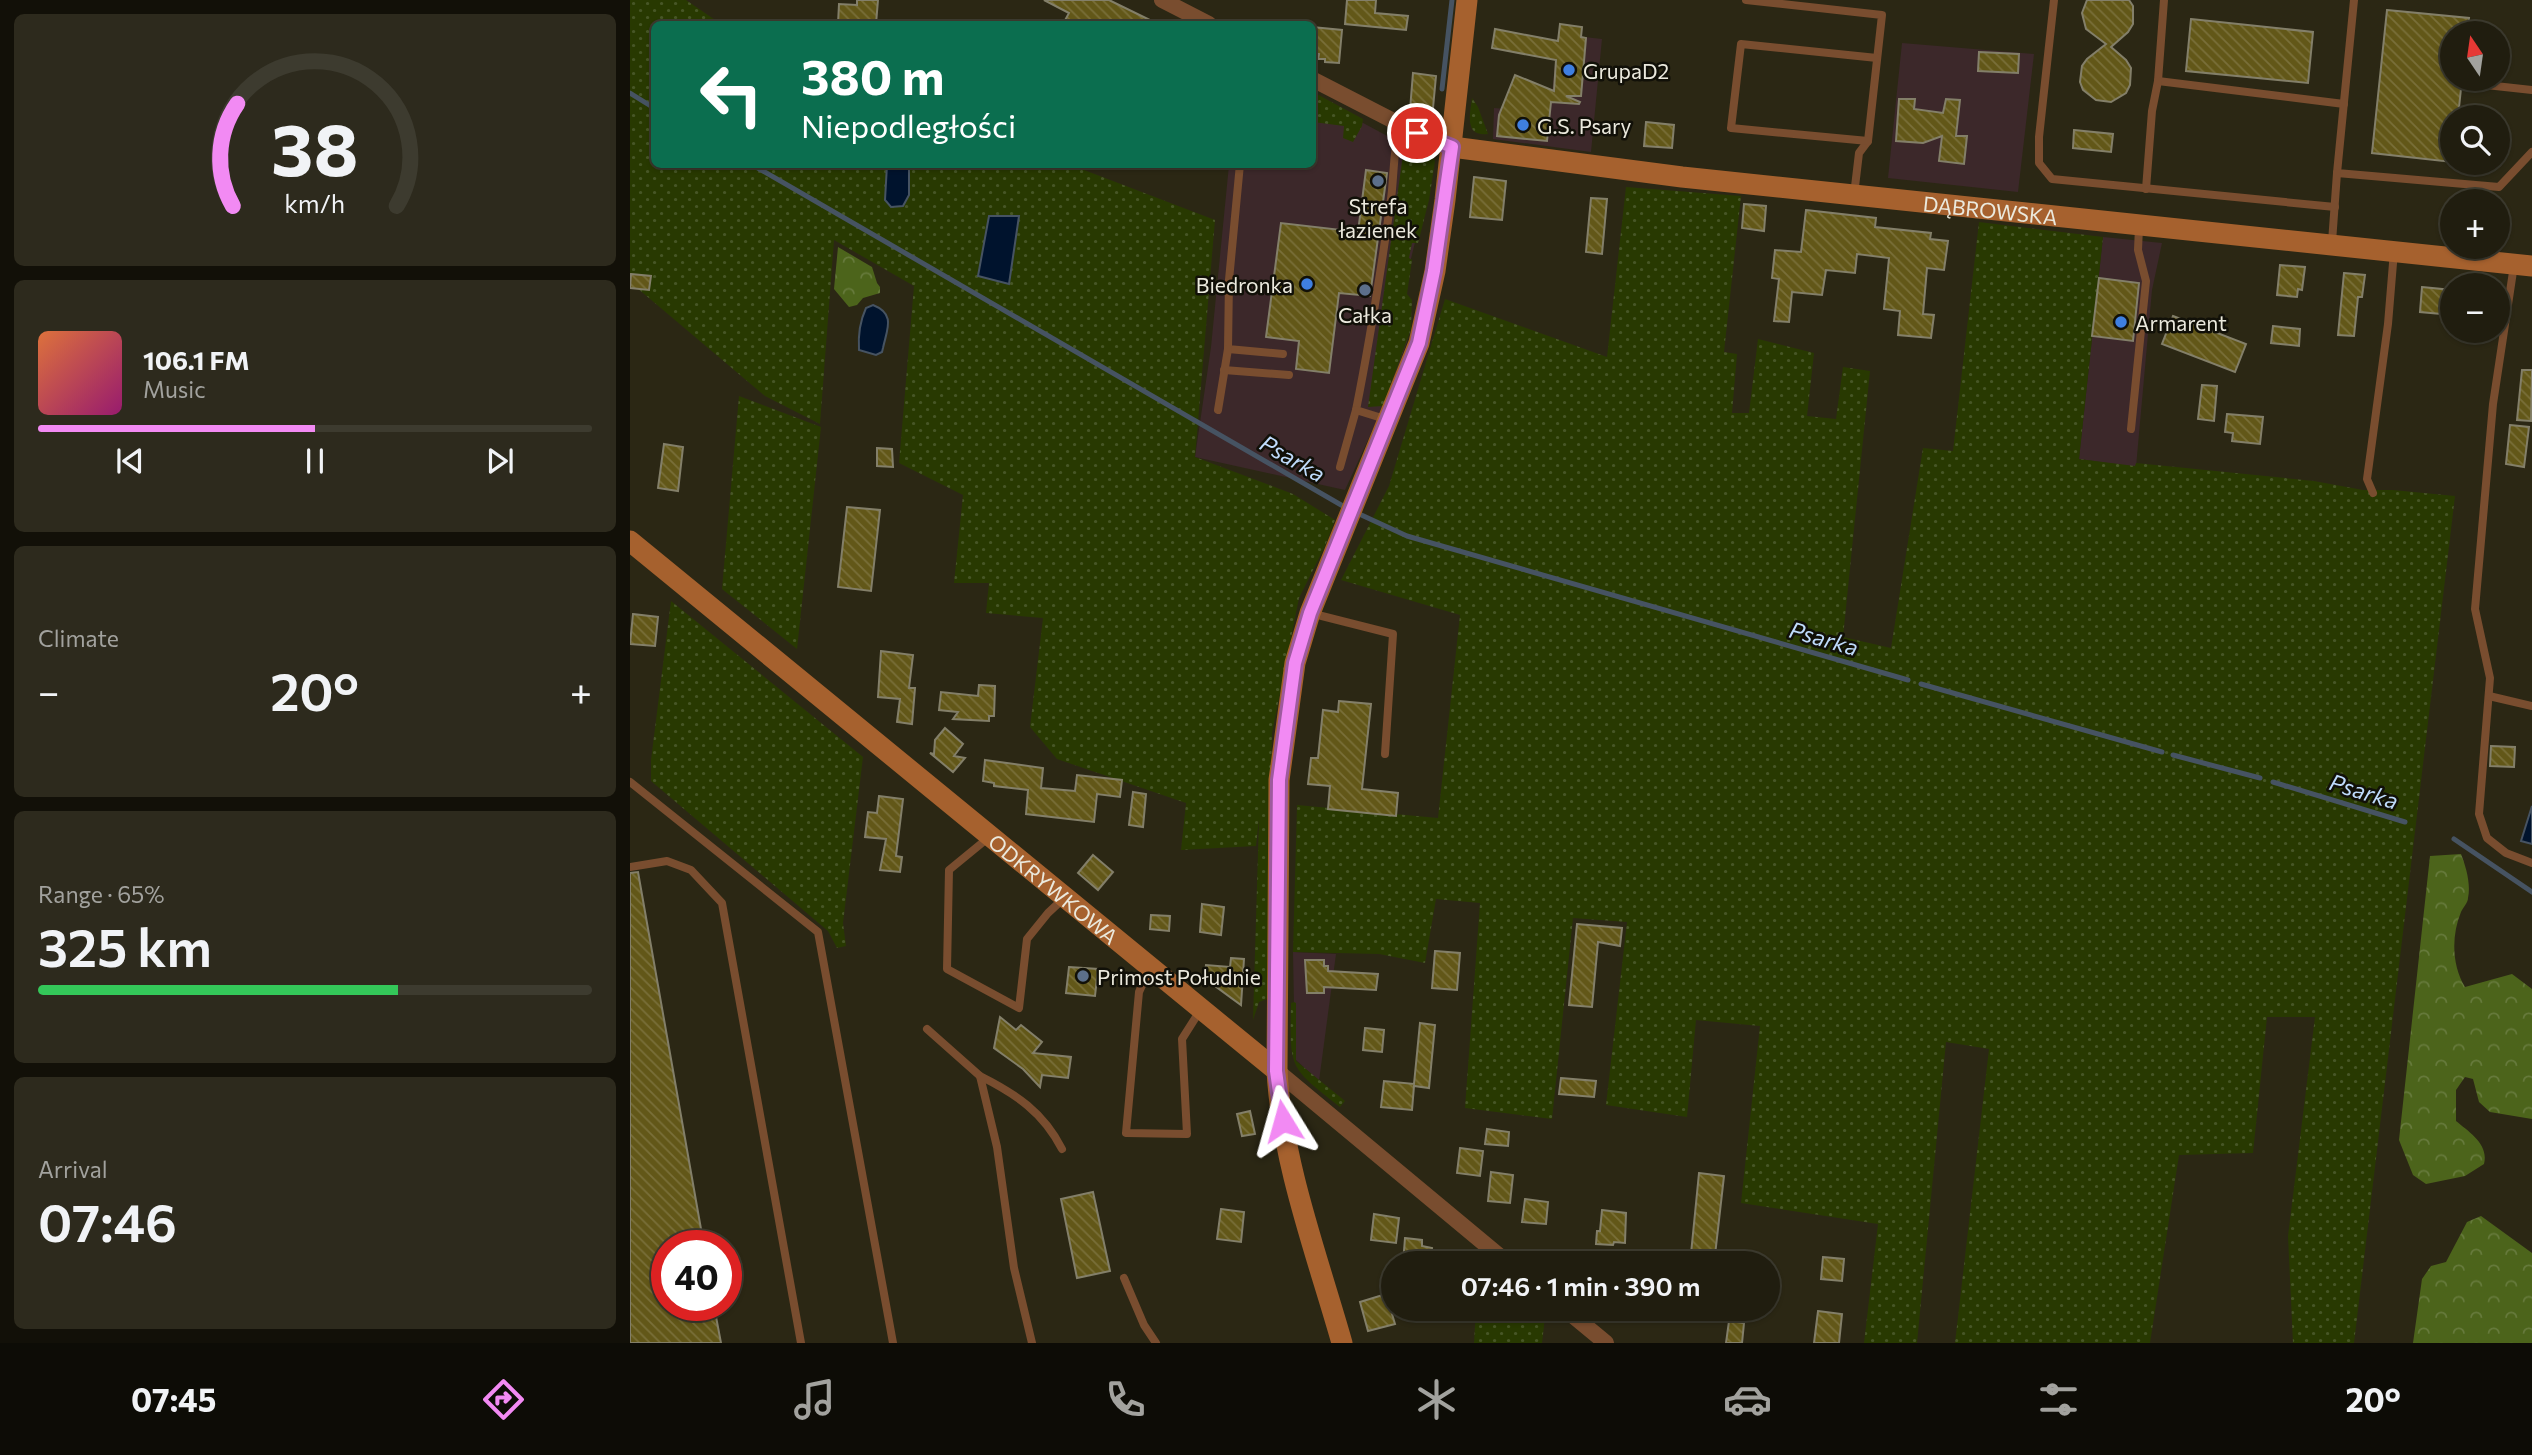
<!DOCTYPE html>
<html lang="en">
<head>
<meta charset="utf-8">
<style>
  :root { --surface:#201d0f; --page:#2d2a1d; --text:#f1f3f6; --muted:#a2a29e; --line:#3d3b2f; --accent:#f28af3 }
  body { margin:0; font-family:Commissioner,sans-serif; background:var(--page); color:var(--text); height:100vh; display:flex; flex-direction:column; font-size:26px; white-space:nowrap }
  * { box-sizing:border-box; margin:0 }
  p { font-size:23px; color:var(--muted) }
  .icon { flex:none; width:38px; height:38px; fill:none; stroke:currentColor; stroke-width:2; stroke-linecap:round; stroke-linejoin:round }
  .map { position:relative; flex:1; overflow:hidden }
  .side { display:flex; flex-direction:column; gap:14px; padding:14px; background:#121008; width:630px }
  .side>* { flex:none }
  .banner { position:absolute; left:21px; top:21px; width:665px; height:147px; border-radius:10px; box-shadow:0 2px 5px #0004,0 0 0 2px var(--line); background:#0b6e4f; color:#fff; overflow:hidden }
  .needle { width:46px; rotate:347deg }
  .tools { position:absolute; left:1810px; top:21px; display:grid; gap:14px }
  .tools a { display:grid; place-items:center; width:70px; height:70px; border-radius:50%; background:var(--surface); box-shadow:0 2px 5px #0004,0 0 0 2px var(--line); font-size:35px }
  .speed { position:absolute; left:21px; top:1230px; display:flex; gap:14px; font-size:35px; font-weight:700; text-align:center }
  .speed>* { display:grid; place-content:center; width:91px; height:91px; border-radius:50%; background:var(--surface); box-shadow:0 2px 5px #0004,0 0 0 2px var(--line); line-height:1 }
  .speed .limit { border:10px solid #d22; background:#fff; color:#111 }
  .pin { position:absolute; display:grid; place-items:center; width:60px; height:60px; color:#fff; margin:-30px; border:4px solid #fff; border-radius:50%; box-shadow:0 2px 7px #0007 }
  .me { position:absolute; width:77px; margin:-38px; rotate:352deg; stroke-linejoin:round; filter:drop-shadow(0 0 5px #0008) }
  .turn { display:flex; align-items:center; gap:24px; height:147px; padding:0 35px; font-size:32px }
  .turn .icon { width:91px; height:91px; stroke-width:2.5 }
  .turn b { display:block; font-size:49px; line-height:60px }
  .big { font-size:52px; font-weight:600; line-height:1.1 }
  .side .card { flex:1; display:flex; flex-direction:column; justify-content:center; gap:10px; min-width:0; padding:0 24px; border-radius:10px; background:var(--page) }
  .side .dial { align-items:center; gap:0 }
  .dial svg { height:182px; overflow:visible; fill:none; stroke:var(--line); stroke-width:7; stroke-linecap:round; text-anchor:middle }
  .dial text { fill:var(--text); stroke:none }
  .song { display:flex; align-items:center; gap:21px }
  .cover { width:84px; height:84px; border-radius:10px; background:linear-gradient(135deg,hsl(20 70% 55%),hsl(320 70% 35%)) }
  .played { height:7px; border-radius:4px; background:linear-gradient(90deg,var(--accent) 50%,var(--line) 50%) }
  .keys { display:flex; justify-content:space-around; direction:ltr }
  .heat { display:flex; justify-content:space-between; align-items:center; font-size:38px; direction:ltr }
  .charge { height:10px; border-radius:5px; background:linear-gradient(90deg,#34c759 65%,var(--line) 0) }
  .trip { position:absolute; left:751px; top:1251px; width:399px; height:70px; border-radius:35px; background:var(--surface); box-shadow:0 2px 5px #0004,0 0 0 2px var(--line); font-weight:600; line-height:70px; text-align:center }
  .tabs { display:flex; height:112px; justify-content:space-around; align-items:center; background:#0d0c06; color:var(--muted) }
  .tabs .icon { width:49px; height:49px }
  .tabs .current { color:var(--accent) }
  .tabs b { font-size:32px; color:var(--text) }
  main { display:flex; flex:1; min-height:0 }
  .map>svg:first-child { display:block }
  .commercial { fill:#3c282a }
  .grass { fill:url(#grass-dots) }
  .forest { fill:url(#forest-crowns) }
  .water { fill:#00132d; stroke:#465362; stroke-width:2 }
  .lines { fill:none; stroke-linecap:round; stroke-linejoin:round }
  .stream { stroke:#465362; stroke-width:5 }
  .building { fill:url(#building-back-hatch); stroke:#837f69; stroke-width:2 }
  .lane { stroke:#794d2f; stroke-width:8 }
  .street { stroke:#794d2f; stroke-width:16 }
  .secondary { stroke:#a6612e; stroke-width:21 }
  .route-casing { stroke:#9d5a9e; stroke-width:18 }
  .route { stroke:#f28af3; stroke-width:12 }
  .shop-dot { fill:#3f7fe0; stroke:#111008; stroke-width:2.5 }
  .service-dot { fill:#5c6f8a; stroke:#111008; stroke-width:2.5 }
  .labels { text-anchor:middle; dominant-baseline:central; stroke-width:5; stroke-linejoin:round; paint-order:stroke }
  .poi-label { font-size:21px; fill:#ebe9dd; stroke:#111008; text-anchor:start }
  .street-label { font-size:21px; fill:#ebe9dd; stroke:#111008 }
  .water-label { font-size:23px; font-style:italic; fill:#bfdbfb; stroke:#111008 }
</style>
</head>
<body>
<main>
<section class="side">
<div class="card dial"><svg viewBox="0 0 100 80">
<path d="M14 69A42 42 0 1 1 86 69"/>
<path d="M14 69A42 42 0 0 1 16 24" stroke="#f28af3"/>
<text x="50" y="56" font-size="32" font-weight="700">38</text>
<text x="50" y="72" font-size="11">km/h</text>
</svg></div>
<div class="card">
<div class="song"><i class="cover"></i><div><b>106.1 FM</b><p>Music</p></div></div>
<div class="played"></div>
<div class="keys"><svg class="icon" aria-label="previous" viewBox="0 0 24 24"><path d="M18 5L8 12l10 7zM5 5v14"/></svg><svg class="icon" aria-label="pause" viewBox="0 0 24 24"><path d="M8 5v14M16 5v14"/></svg><svg class="icon" aria-label="next" viewBox="0 0 24 24"><path d="M6 5l10 7-10 7zM19 5v14"/></svg></div>
</div>
<div class="card"><p>Climate</p>
<div class="heat"><a>−</a><b class="big">20°</b><a>+</a></div>
</div>
<div class="card"><p>Range · 65%</p><b class="big">325 km</b><div class="charge"></div></div>
<div class="card"><p>Arrival</p><b class="big">07:46</b></div>
</section>
<div class="map">
<svg width="1902" height="1343" viewBox="0 0 1902 1343">
  <defs>
    <pattern id="grass-dots" width="8" height="8" patternUnits="userSpaceOnUse" patternTransform="scale(1.75)"><rect width="8" height="8" fill="#283901"/><path d="M2 2h.1M6 6h.1" fill="none" stroke="#475626" stroke-width="1.8" stroke-linecap="round"/></pattern>
    <pattern id="forest-crowns" width="20" height="18" patternUnits="userSpaceOnUse" patternTransform="scale(1.75)"><rect width="20" height="18" fill="#4c641b"/><path d="M2 6a3 3 0 1 1 6 0M12 15a3 3 0 1 1 6 0" fill="none" stroke="#667a3c"/></pattern>
    <pattern id="building-back-hatch" width="6" height="6" patternUnits="userSpaceOnUse" patternTransform="scale(1.75)"><rect width="6" height="6" fill="#625718"/><path d="M-1 5l2 2M0 0l6 6M5-1l2 2" fill="none" stroke="#796f39"/></pattern>
  </defs>
  <rect width="100%" height="100%" fill="#2b2714"/>
  <!-- commercial -->
  <g class="commercial">
    <path d="M928 34 972 39 961 152 863 139 864 108 920 113Z"/>
    <path d="M1272 43 1404 54 1388 192 1258 178Z"/>
    <path d="M683 96 800 159 799 184 774 288 782 314 777 342 755 403 715 490 565 457 581 347 599 165 682 164Z"/>
    <path d="M1473 237 1532 243 1522 290 1506 467 1449 459Z"/>
    <path d="M663 952 706 954 689 1081 665 1059Z"/>
  </g>
  <!-- grass -->
  <g class="grass">
    <path d="M0 0H56L91 24H24V164L441 165 585 220 565 457 663 494 705 520 695 546 669 598 642 733 637 999 629 1002 623 1020 629 819 626 846 551 850 556 803 427 759 400 727 413 618 356 613 359 583H324L333 495 269 463 284 286 204 240 190 424 135 396 0 282Z"/>
    <path d="M683 92 733 119 732 126 723 142 713 138 714 126 683 122Z"/>
    <path d="M842 98 848 107 858 134C834 137 840 114 842 98Z"/>
    <path d="M775 140 801 155 805 161 799 200 788 243H782L779 258 782 260 777 294 782 300 781 329 753 406 738 407Z"/>
    <path d="M996 187 1111 196 1094 352 1107 354 1102 413H1119L1128 339 1184 353 1177 416 1206 419 1213 367 1240 371 1213 637 1261 648 1293 448 1323 451 1349 222 1473 237 1449 459 1505 466 1506 463 1684 481 1733 490H1763L1825 496 1724 1343H1663L1658 1236 1685 1017H1637L1623 1153 1549 1155 1520 1343H1325L1359 1049 1316 1042 1287 1343H1234L1248 1224 1111 1203 1130 1026 1066 1020 1057 1117 976 1105 997 922 943 918 922 1119 835 1108 850 903 806 899 795 963 749 954 663 952 667 805 808 818 830 615 711 580 759 486 815 299 977 357Z"/>
    <path d="M109 396 191 427 167 649 92 589Z"/>
    <path d="M41 601 233 757 213 923 216 946 207 948 198 931 21 781V760Z"/>
    <path d="M664 1002 666 1003V1061L715 1101 710 1107C658 1066 660 1069 661 1003Z"/>
    <path d="M846 1309H905L915 1317 912 1343H844Z"/>
  </g>
  <!-- forest -->
  <g class="forest">
    <path d="M208 247 242 267 247 283 250 287V293L233 298 227 305 219 307 204 289Z"/>
    <path d="M1831 854C1836 867 1841 884 1838 898 1838 903 1833 907 1831 912 1821 936 1822 966 1835 987L1882 974 1902 989V1119L1860 1112 1849 1102 1843 1079 1835 1077 1826 1090V1121C1839 1132 1859 1144 1854 1164L1835 1176 1796 1184 1783 1175 1769 1140 1800 856Z"/>
    <path d="M1851 1216 1902 1253V1343H1783L1792 1279 1801 1266 1816 1262 1837 1222Z"/>
  </g>
  <!-- water -->
  <g class="water">
    <path d="M257 165H279V195L273 206 261 207 255 200Z"/>
    <path d="M359 216H389L379 284 348 276Z"/>
    <path d="M243 305C266 314 257 329 253 348L252 352 246 355 229 350C228 335 230 321 236 308Z"/>
    <path d="M1902 806V844L1891 841Z"/>
  </g>
  <g class="lines">
    <!-- stream -->
    <g class="stream">
      <path d="M812 89 822 0"/>
      <path d="M0 93 24 108"/>
      <path d="M121 164 718 509"/>
      <path d="M727 513 777 536 1278 680"/>
      <path d="M1291 684 1532 752"/>
      <path d="M1543 755 1630 778"/>
      <path d="M1643 782 1775 822"/>
      <path d="M1824 839 1902 892"/>
    </g>
  </g>
  <!-- building -->
  <g class="building">
    <path d="M227 0H248L246 24H208L209 4 227 5Z"/>
    <path d="M414 0H479L528 24H433L439 13Z"/>
    <path d="M717 0H746L745 13 778 16 776 30 715 24Z"/>
    <path d="M1457 0H1499L1503 6V24L1498 32 1481 47 1496 60 1501 68 1500 85 1496 93 1481 102 1466 100 1453 90 1450 82 1452 66 1457 59 1476 44 1456 29 1452 13Z"/>
    <path d="M1757 10 1839 18 1837 33H1822V79H1832L1828 117H1822V162L1742 153Z"/>
    <path d="M1561 19 1683 32 1678 83 1556 71Z"/>
    <path d="M930 24 952 27 951 37 956 38 951 96H936L950 102 949 104 921 102 917 141 867 136 869 115 885 75 924 91 926 60 862 48 865 29 928 41Z"/>
    <path d="M682 27 712 30 709 63 695 62V59H688L689 54 682 53Z"/>
    <path d="M1349 52 1389 54 1388 73 1348 71Z"/>
    <path d="M783 73 806 76 803 108 798 112 780 110Z"/>
    <path d="M1269 99H1285L1284 109 1313 113 1316 99 1330 100 1326 136H1337L1334 164 1309 161 1312 136 1293 143 1266 141Z"/>
    <path d="M1016 122 1044 125 1042 148 1014 146Z"/>
    <path d="M1444 130 1483 134 1481 152 1443 148Z"/>
    <path d="M736 170 757 173 740 296 709 293 699 373 666 369 669 341 636 337 651 223 728 232Z"/>
    <path d="M844 177 876 181 872 220 840 217Z"/>
    <path d="M961 198 977 199 972 254 956 252Z"/>
    <path d="M1114 204 1136 206 1134 231 1112 228Z"/>
    <path d="M1176 210 1246 218 1245 227 1301 233 1300 239 1318 241 1314 270 1297 268 1293 314 1304 315 1301 338 1268 335 1270 311 1254 309 1259 258 1227 254 1225 273 1196 270 1192 295 1162 292 1159 322 1144 321 1149 279 1142 278 1145 250 1171 252Z"/>
    <path d="M1650 265 1675 267 1672 290 1668 289 1667 297 1647 295Z"/>
    <path d="M1714 273 1735 275 1732 297H1728L1724 336 1708 335Z"/>
    <path d="M1 274 21 276 19 290 0 288Z"/>
    <path d="M1469 278 1509 283 1503 341 1462 336Z"/>
    <path d="M1792 287 1822 290V315L1790 312Z"/>
    <path d="M1543 316 1616 344 1605 372 1532 344Z"/>
    <path d="M1643 326 1670 329 1669 346 1641 343Z"/>
    <path d="M1892 370H1902L1901 421 1887 420Z"/>
    <path d="M1572 385 1587 386 1584 421 1568 419Z"/>
    <path d="M1597 414 1633 417 1630 444 1602 441 1603 433 1595 432Z"/>
    <path d="M1880 425 1899 427 1894 467 1876 464Z"/>
    <path d="M34 444 53 447 48 491 28 488Z"/>
    <path d="M247 448 262 449 263 467 247 466Z"/>
    <path d="M217 507 250 510 241 591 208 587Z"/>
    <path d="M3 614 28 617 25 646 0 644Z"/>
    <path d="M251 651 283 655 279 688H285L282 724 267 722 270 699 248 697Z"/>
    <path d="M349 685 365 686 364 716H359V721L323 719 328 712 309 710 311 692 348 696Z"/>
    <path d="M709 701 741 704 732 789 768 793 766 816 698 809 700 786 678 784 681 758H688L693 710 708 712Z"/>
    <path d="M315 728 333 744 324 756 335 758 323 772 300 753 304 754 305 740Z"/>
    <path d="M1861 746 1885 747 1884 767 1860 766Z"/>
    <path d="M355 760 413 768 411 788 445 791 447 775 492 780 490 797 467 794 464 822 396 814 398 790 364 786V783L353 781Z"/>
    <path d="M503 792 516 794 513 827 499 825Z"/>
    <path d="M249 796 273 799 266 856 272 857 270 872 250 870 256 839 235 837 238 812 247 813Z"/>
    <path d="M463 855 483 872 468 890 448 873Z"/>
    <path d="M8 872 74 1246H37V1306H84L91 1343H0V873Z"/>
    <path d="M572 904 594 907 591 935 570 932Z"/>
    <path d="M521 915 540 916 539 931 520 929Z"/>
    <path d="M947 924 992 928 990 946 968 942 962 1007 939 1005Z"/>
    <path d="M805 951 830 953 827 990 802 988Z"/>
    <path d="M601 958 614 959 611 1005 574 978 576 965 600 967Z"/>
    <path d="M675 960H694V966H698V971L748 974 746 990 694 987V993H677Z"/>
    <path d="M439 967 468 969 465 996 436 993Z"/>
    <path d="M370 1017 386 1030 391 1025 412 1042 403 1053 441 1057 438 1078 412 1075 410 1087 393 1069 364 1048Z"/>
    <path d="M790 1023 805 1025 799 1088 784 1086 782 1110 751 1107 754 1081 784 1084Z"/>
    <path d="M735 1028 754 1030 752 1052 733 1050Z"/>
    <path d="M931 1078 966 1081 964 1097 929 1094Z"/>
    <path d="M620 1111 625 1134 612 1136 607 1114Z"/>
    <path d="M857 1129 879 1132 878 1146 855 1144Z"/>
    <path d="M830 1148 853 1151 850 1176 827 1173Z"/>
    <path d="M861 1172 883 1175 880 1203 858 1201Z"/>
    <path d="M1069 1173 1094 1176 1084 1264H1060Z"/>
    <path d="M463 1192 480 1271 447 1278 431 1199Z"/>
    <path d="M895 1199 918 1202 916 1224 892 1222Z"/>
    <path d="M591 1209 614 1212 611 1242 587 1239Z"/>
    <path d="M972 1210 996 1213 995 1243 984 1242 983 1245 966 1244 967 1231H970Z"/>
    <path d="M744 1214 769 1218 766 1243 741 1240Z"/>
    <path d="M775 1238 792 1240V1246L802 1248 800 1264H773Z"/>
    <path d="M1193 1257 1214 1259 1212 1281 1191 1279Z"/>
    <path d="M756 1294 765 1324 738 1331 730 1302Z"/>
    <path d="M1188 1311 1212 1314 1209 1343H1184Z"/>
    <path d="M1099 1321 1114 1323 1112 1343H1096Z"/>
  </g>
  <g class="lines">
    <!-- lane -->
    <g class="lane">
      <path d="M1116 0 1252 15 1238 141 1229 153 1224 195"/>
      <path d="M1424 0 1409 137V163L1422 179 1705 207"/>
      <path d="M1534 0 1528 81 1714 104"/>
      <path d="M1724 0 1707 173 1869 187 1902 152"/>
      <path d="M1847 84 1902 90"/>
      <path d="M1238 141 1101 128 1111 44 1247 58"/>
      <path d="M610 164 599 280 598 349 653 354"/>
      <path d="M1516 189 1522 111 1528 81"/>
      <path d="M1702 242 1707 173"/>
      <path d="M1884 265 1863 404 1845 609 1860 678 1849 814 1857 838 1876 853 1902 863"/>
      <path d="M594 370 659 375"/>
      <path d="M588 410 598 349"/>
      <path d="M755 419 726 410C740 340 751 270 761 199 764 178 763 143 772 125"/>
      <path d="M1501 429 1516 281 1508 250 1509 227"/>
      <path d="M710 467 726 410"/>
      <path d="M1743 493 1737 479 1758 324 1764 251"/>
      <path d="M680 613 763 634 755 754"/>
      <path d="M1859 696 1902 706"/>
      <path d="M0 782 188 932 263 1343"/>
      <path d="M358 838 319 870 317 969 389 1008 397 939 418 913 433 899"/>
      <path d="M0 867 37 861 61 870 92 903 171 1343"/>
      <path d="M519 970 509 992 496 1133 557 1134 552 1039 571 1009"/>
      <path d="M297 1029 350 1076 367 1147 384 1268 402 1343"/>
      <path d="M350 1076C386 1094 413 1112 432 1149"/>
      <path d="M494 1278 514 1325 526 1343"/>
    </g>
    <!-- street -->
    <g class="street">
      <path d="M532 0 579 24"/>
      <path d="M682 79 787 133 822 147"/>
      <path d="M647 1071 879 1264"/>
      <path d="M935 1309 976 1343"/>
    </g>
    <!-- secondary -->
    <g class="secondary">
      <path id="s1" d="M822 147 1052 177 1902 266"/>
      <path id="s2" d="M0 541 647 1071"/>
      <path d="M712 1343C687 1255 652 1162 647 1071L649 780 665 663 680 613 789 343 805 271 815 200 837 0"/>
    </g>
  </g>
  <g class="lines">
    <!-- route casing -->
    <g class="route-casing">
      <path id="route" d="M653 1121 646 1071 649 780 665 663 680 613 789 343 804 271 822 147 787 133"/>
    </g>
    <!-- route -->
    <use href="#route" class="route"/>
  </g>
  <!-- markers -->
  <g class="shop-dot">
    <circle cx="939" cy="70" r="7"/>
    <circle cx="893" cy="125" r="7"/>
    <circle cx="677" cy="284" r="7"/>
    <circle cx="1491" cy="322" r="7"/>
  </g>
  <g class="service-dot">
    <circle cx="748" cy="181" r="7"/>
    <circle cx="735" cy="290" r="7"/>
    <circle cx="453" cy="976" r="7"/>
  </g>
  <g class="labels">
    <!-- poi labels -->
    <g class="poi-label">
      <text x="953" y="70">GrupaD2</text>
      <text x="907" y="125">G.S. Psary</text>
      <text x="748" y="205" text-anchor="middle">Strefa<tspan x="748" dy="24">łazienek</tspan></text>
      <text x="663" y="284" text-anchor="end">Biedronka</text>
      <text x="735" y="314" text-anchor="middle">Całka</text>
      <text x="1505" y="322">Armarent</text>
      <text x="467" y="976">Primost Południe</text>
    </g>
    <!-- street labels -->
    <g class="street-label">
      <text stroke="none"><textPath href="#s1" startOffset="542">DĄBROWSKA</textPath></text>
      <text stroke="none"><textPath href="#s2" startOffset="548">ODKRYWKOWA</textPath></text>
    </g>
    <!-- water labels -->
    <g class="water-label">
      <text transform="translate(663 458) rotate(30)">Psarka</text>
      <text transform="translate(1194 638) rotate(16)">Psarka</text>
      <text transform="translate(1734 791) rotate(17)">Psarka</text>
    </g>
  </g>
</svg>
<div class="tools">
<a><svg class="needle" viewBox="-14 -14 28 28"><path d="M0-13l5 13h-10z" fill="#e53935"/><path d="M0 13l5-13h-10z" fill="#a2a29e"/></svg></a>
<a><svg class="icon" aria-label="search" viewBox="0 0 24 24"><circle cx="10" cy="10" r="6"/><path d="M15 15l6 6"/></svg></a>
<a>+</a>
<a>−</a>
</div>
<div class="speed"><div class="limit">40</div></div>
<div class="pin" style="left:787px;top:133px;background:#d93025"><svg class="icon" aria-label="arrive" viewBox="0 0 24 24"><path d="M6 21V4h12l-3 4 3 4H6"/></svg></div>
<svg class="me" style="left:653px;top:1121px" viewBox="-20 -20 40 40"><path d="M0-17L14 15 0 8-14 15z" fill="#f28af3" stroke="#fff" stroke-width="4"/></svg>
<div class="trip">07:46 · 1 min · 390 m</div>
<div class="banner">
<div class="turn"><svg class="icon" aria-label="left" viewBox="0 0 24 24"><path d="M17 20v-9H6M10 6l-5 5 5 5"/></svg><div><b>380 m</b>Niepodległości</div></div>
</div>
</div>
</main>
<nav class="tabs">
<b>07:45</b>
<svg class="icon current" aria-label="directions" viewBox="0 0 24 24"><path d="M12 3l9 9-9 9-9-9zM9 14v-3h6M13 9l2 2-2 2"/></svg>
<svg class="icon" aria-label="music" viewBox="0 0 24 24"><path d="M9 18V5l10-2v13"/><circle cx="6" cy="18" r="3"/><circle cx="16" cy="16" r="3"/></svg>
<svg class="icon" aria-label="phone" viewBox="0 0 24 24"><path d="M5 4h4l2 5-3 2q2 4 5 5l2-3 5 2v4C11 20 4 13 5 4z"/></svg>
<svg class="icon" aria-label="climate" viewBox="0 0 24 24"><path d="M12 3v18M4 7l16 10M4 17L20 7"/></svg>
<svg class="icon" aria-label="car" viewBox="0 0 24 24"><path d="M5 17H2v-5l4-1 3-4h7l3 4 3 1v5h-3M9 17h6M6 11h13"/><circle cx="7" cy="17" r="2"/><circle cx="17" cy="17" r="2"/></svg>
<svg class="icon" aria-label="filters" viewBox="0 0 24 24"><path d="M4 7h16M4 17h16"/><circle cx="9" cy="7" r="2"/><circle cx="15" cy="17" r="2"/></svg>
<b>20°</b>
</nav>
</body>
</html>
